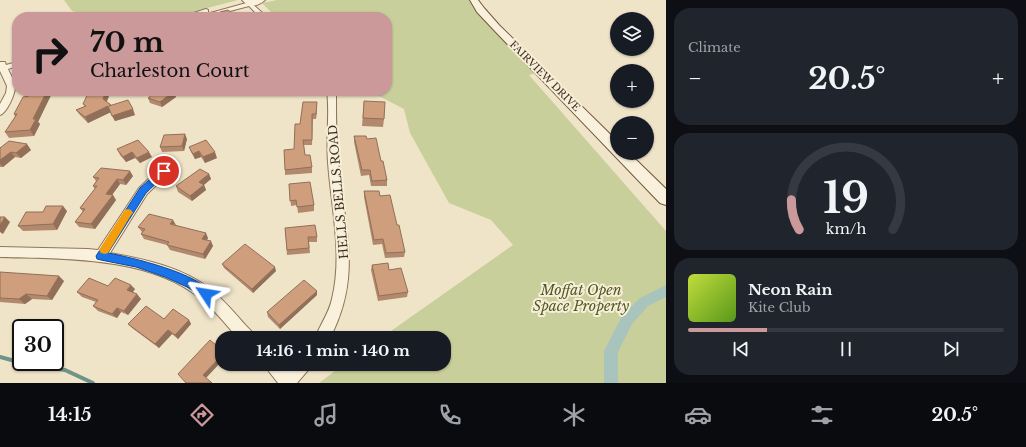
<!DOCTYPE html>
<html lang="en">
<head>
<meta charset="utf-8">
<style>
  :root { --surface:#171b24; --page:#20242c; --text:#f1f3f6; --muted:#9ea1a6; --line:#363941; --accent:#cc999b }
  body { margin:0; font-family:"Libre Baskerville",serif; background:var(--page); color:var(--text); height:100vh; display:flex; flex-direction:column; font-size:15px; white-space:nowrap }
  * { box-sizing:border-box; margin:0 }
  p { font-size:13px; color:var(--muted) }
  .icon { flex:none; width:22px; height:22px; fill:none; stroke:currentColor; stroke-width:2; stroke-linecap:round; stroke-linejoin:round }
  .map { position:relative; flex:1; overflow:hidden }
  .sheet { display:flex; flex-direction:column; gap:8px; padding:8px; background:#0d0f14; width:360px }
  .sheet>* { flex:none }
  .banner { position:absolute; left:12px; top:12px; width:380px; height:84px; border-radius:16px; box-shadow:0 1px 3px #0004; background:#cc999b; color:#111; overflow:hidden }
  .fabs { position:absolute; left:610px; top:12px; display:grid; gap:8px }
  .fabs a { display:grid; place-items:center; width:44px; height:44px; border-radius:50%; background:var(--surface); box-shadow:0 1px 3px #0004; font-size:20px }
  .speed { position:absolute; left:12px; top:319px; display:flex; gap:8px; font-size:20px; font-weight:700; text-align:center }
  .speed>* { display:grid; place-content:center; width:52px; height:52px; border-radius:50%; background:var(--surface); box-shadow:0 1px 3px #0004; line-height:1 }
  .speed .limit { border:2px solid #111; border-radius:6px; background:#fff; color:#111 }
  .pin { position:absolute; display:grid; place-items:center; width:34px; height:34px; color:#fff; margin:-17px; border:2px solid #fff; border-radius:50%; box-shadow:0 1px 4px #0007 }
  .me { position:absolute; width:44px; margin:-22px; rotate:303deg; stroke-linejoin:round; filter:drop-shadow(0 0 3px #0008) }
  .turn { display:flex; align-items:center; gap:14px; height:84px; padding:0 12px; font-size:18px }
  .turn .icon { width:52px; height:52px; stroke-width:2.5 }
  .turn b { display:block; font-size:28px; line-height:34px }
  .big { font-size:30px; font-weight:700; line-height:1.1 }
  .sheet .widget { flex:1; display:flex; flex-direction:column; justify-content:center; gap:6px; min-width:0; padding:0 14px; border-radius:16px; background:var(--page) }
  .sheet .dial { align-items:center; gap:0 }
  .dial svg { height:104px; overflow:visible; fill:none; stroke:var(--line); stroke-width:7; stroke-linecap:round; text-anchor:middle }
  .dial text { fill:var(--text); stroke:none }
  .song { display:flex; align-items:center; gap:12px }
  .cover { width:48px; height:48px; border-radius:6px; background:linear-gradient(135deg,hsl(70 70% 55%),hsl(90 70% 35%)) }
  .played { height:4px; border-radius:2px; background:linear-gradient(90deg,var(--accent) 25%,var(--line) 25%) }
  .keys { display:flex; justify-content:space-around; direction:ltr }
  .heat { display:flex; justify-content:space-between; align-items:center; font-size:22px; direction:ltr }
  .trip { position:absolute; left:215px; top:331px; width:236px; height:40px; border-radius:16px; background:var(--surface); box-shadow:0 1px 3px #0004; font-weight:700; line-height:40px; text-align:center }
  .dock { display:flex; height:64px; justify-content:space-around; align-items:center; background:#090b0e; color:var(--muted) }
  .dock .icon { width:28px; height:28px }
  .dock .active { color:var(--accent) }
  .dock b { font-size:18px; color:var(--text) }
  main { display:flex; flex:1; min-height:0 }
  .map>svg:first-child { display:block }
  .green { fill:#c9cf9b }
  .lines { fill:none; stroke-linecap:round; stroke-linejoin:round }
  .stream { stroke:#6f938a; stroke-width:4 }
  .canal { fill:#a9c4bc; fill-rule:evenodd }
  .minor-casing { stroke:#8d765c; stroke-width:2 }
  .tertiary-casing { stroke:#8d765c; stroke-width:2 }
  .secondary-casing { stroke:#6f573f; stroke-width:2 }
  .minor { fill:#faf1dc; fill-rule:evenodd }
  .tertiary { fill:#faf1dc; fill-rule:evenodd }
  .secondary { fill:#faf1dc; fill-rule:evenodd }
  .wall { fill:#b2896c }
  .shaded-wall { fill:#916f58 }
  .building { fill:#cf9f7d; stroke:#916f58 }
  .route { fill:#1a73e8; stroke:#114b97 }
  .slow { fill:#f59e0b }
  .labels { text-anchor:middle; dominant-baseline:central; stroke-width:4; stroke-linejoin:round; paint-order:stroke }
  .far-street-label { font-size:10px; fill:#3d2e20; stroke:#f7eed8 }
  .street-label { font-size:12px; fill:#3d2e20; stroke:#f7eed8 }
  .near-park-label { font-size:14px; font-style:italic; fill:#4d5a26; stroke:#f7eed8 }
</style>
</head>
<body>
<main>
<div class="map">
<svg width="666" height="383" viewBox="0 0 666 383">
  <rect width="100%" height="100%" fill="#f0e4c8"/>
  <!-- green -->
  <g class="green">
    <path d="M64 0H238L173 17H100L72 11Z"/>
    <path d="M277 0H469L477 13 537 73 529 75 666 231V383H319L344 364H444V338H381L513 245 491 220 449 203 410 133 404 109 369 91H387V17H276L262 3Z"/>
  </g>
  <g class="lines">
    <!-- stream -->
    <path class="stream" d="M0 357 26 364 65 370 93 383"/>
    <!-- canal -->
    <path class="canal" d="M666 285V297L648 306 632 324 618 352V383H604V351L622 316 640 298Z"/>
    <!-- minor casing -->
    <g class="minor-casing">
      <g id="minor">
        <path d="M250 2 267 17H260L249 6 207 17H196Z"/>
        <path d="M206 9 208 10V12L191 17H181Z"/>
        <path d="M0 62H5L6 65 17 62V66L8 69C10 74 15 82 15 87 15 94 7 113 0 115V104L6 93 7 86 0 71Z"/>
        <path d="M126 91H134L132 95H126Z"/>
        <path d="M327 91H335L336 97C336 122 336 146 339 170 346 234 361 278 330 338H315C320 325 329 313 332 299 343 254 331 207 328 162 326 139 330 113 327 91Z"/>
        <path d="M164 167 168 168 169 171 168 174 147 194 110 253C144 259 182 267 210 289 226 301 239 319 253 333L255 338H238C226 325 214 309 200 298 148 256 64 259 0 257V247L88 249 98 250 139 188 160 168Z"/>
        <path d="M264 364H282L287 370 293 364H312L309 369 297 383H278L267 369Z"/>
      </g>
    </g>
    <!-- tertiary casing -->
    <g class="tertiary-casing">
      <path id="tertiary" d="M242 0H265C257 7 249 8 242 0Z"/>
    </g>
    <!-- secondary casing -->
    <g class="secondary-casing">
      <path id="secondary" d="M470 0H478L484 8 499 25 617 141V153H629L666 189V205L660 203 493 29 477 12Z"/>
    </g>
    <!-- minor -->
    <use href="#minor" class="minor"/>
    <!-- tertiary -->
    <use href="#tertiary" class="tertiary"/>
    <!-- secondary -->
    <use href="#secondary" class="secondary"/>
  </g>
  <!-- wall -->
  <g class="wall">
    <path d="M220 12 232 13 240 17H221Z"/>
    <path d="M30 91H53L38 122 40 124 34 136 9 138 5 132 15 117 14 114 29 96Z"/>
    <path d="M292 91H311L305 96Z"/>
    <path d="M176 97 162 107 150 103 148 98Z"/>
    <path d="M364 101 384 119 383 127 362 126Z"/>
    <path d="M107 102 111 105 135 115 115 121 111 112 88 123 80 115 76 110 85 106 83 104Z"/>
    <path d="M317 102V107L316 119H313L312 145H303L305 155 312 167V173L285 175V170L294 149 300 124Z"/>
    <path d="M354 136 367 139 381 161 387 180V186H371L369 175 361 176 354 142Z"/>
    <path d="M187 139 184 151 162 152 160 147Z"/>
    <path d="M189 147 217 158 205 163 201 157 195 159 191 152Z"/>
    <path d="M0 148 31 150 21 158 15 157 3 167H0Z"/>
    <path d="M117 149 152 157 140 163 135 158 126 162 120 155Z"/>
    <path d="M209 174 211 179 204 185 206 190 192 201 178 192 176 186Z"/>
    <path d="M133 176 126 185 120 184 112 195 116 200 95 229 79 227 75 222 83 212 80 208 95 189 93 186 96 181 93 177Z"/>
    <path d="M289 184 314 205V211L298 213 297 205 291 206Z"/>
    <path d="M364 191 397 225 405 252 404 257 385 258 382 244 373 245 364 197Z"/>
    <path d="M67 211 57 230 23 231 18 226 43 212Z"/>
    <path d="M176 225 208 238 207 240 213 246 205 259 170 250 167 245 144 239 141 234 142 232 138 227Z"/>
    <path d="M285 228 317 237V242H309L310 253 287 255Z"/>
    <path d="M222 264 276 271 253 293 224 268Z"/>
    <path d="M372 265 389 270 408 292 407 297 378 301 371 270Z"/>
    <path d="M0 272 64 281 52 300 32 299 25 304 0 302Z"/>
    <path d="M108 286 135 289 132 292 141 299 128 315 121 312 117 318 98 311 93 306 96 302 82 297 77 292Z"/>
    <path d="M317 295 280 329 268 317 267 312Z"/>
    <path d="M164 319 189 320 191 324 178 339 172 334 159 348 132 328 128 324Z"/>
  </g>
  <!-- shaded-wall -->
  <g class="shaded-wall">
    <path d="M47 91H53L38 122 40 124 34 136 30 130 33 119Z"/>
    <path d="M106 91H111L106 104 103 99Z"/>
    <path d="M174 91 176 97 162 107 160 102Z"/>
    <path d="M304 91H311L305 96Z"/>
    <path d="M317 102V107L316 119V114Z"/>
    <path d="M108 106 111 112 88 123 85 117Z"/>
    <path d="M133 109 135 115 115 121 112 116Z"/>
    <path d="M185 134 187 139 184 151 182 146Z"/>
    <path d="M27 144 31 150 21 158 16 153Z"/>
    <path d="M199 151 201 157 195 159 193 154Z"/>
    <path d="M11 152 15 157 3 167 0 164V160Z"/>
    <path d="M132 152 135 158 126 162 123 157Z"/>
    <path d="M149 152 152 157 140 163 137 158Z"/>
    <path d="M215 152 217 158 205 163 203 157Z"/>
    <path d="M130 171 133 176 126 185 123 180Z"/>
    <path d="M209 174 211 179 201 187 199 182Z"/>
    <path d="M117 179 120 184 109 199 106 194Z"/>
    <path d="M204 185 206 190 192 201 190 196Z"/>
    <path d="M113 195 116 200 95 229 91 224Z"/>
    <path d="M63 206 67 211 57 230 53 224Z"/>
    <path d="M5 217 10 222 3 234 0 232V225Z"/>
    <path d="M173 220 176 225 170 224Z"/>
    <path d="M206 233 208 238 204 244 202 239Z"/>
    <path d="M211 241 213 246 205 259 203 254Z"/>
    <path d="M275 267 276 271 253 293 252 289Z"/>
    <path d="M59 276 64 281 52 300 47 296Z"/>
    <path d="M131 285 135 289 131 295 127 290Z"/>
    <path d="M317 291V295L280 329 279 325Z"/>
    <path d="M26 294 32 299 25 304 19 299Z"/>
    <path d="M137 294 141 299 128 315 124 311Z"/>
    <path d="M117 308 121 312 117 318 112 314Z"/>
    <path d="M189 320 191 324 178 339 175 335Z"/>
    <path d="M168 330 172 334 159 348 155 344Z"/>
    <path d="M222 355V361L206 378 203 375Z"/>
  </g>
  <!-- building -->
  <g class="building">
    <path d="M228 10 232 13 234 12 240 17H225L220 12Z"/>
    <path d="M30 91H47L33 119H36L30 130 5 132 17 114H14L23 97 29 96Z"/>
    <path d="M89 91H106L103 99 111 105 109 106 128 100 133 109 112 116 108 106 85 117 76 110 86 106 83 104Z"/>
    <path d="M157 91H174L160 102 148 98Z"/>
    <path d="M364 101 385 102 384 119 363 118Z"/>
    <path d="M303 102H317L316 114H312V140H303L305 155H310L312 167 285 170 284 150 294 149 295 124H300Z"/>
    <path d="M185 134 182 146 160 147 164 135Z"/>
    <path d="M354 136H366L367 139 376 138 381 161H383L387 180 372 181 370 170H362Z"/>
    <path d="M138 140 149 152 137 158 132 152 123 157 117 149Z"/>
    <path d="M206 140 215 152 203 157 199 151 193 154 189 147Z"/>
    <path d="M9 141 27 144 16 153 11 152 0 160V148Z"/>
    <path d="M101 168 130 171 123 180 117 179 106 194 113 195 91 224 75 222 85 209 80 208 97 186H93L99 178 93 177Z"/>
    <path d="M200 169 209 174 199 182 204 185 190 196 176 186Z"/>
    <path d="M310 182 314 205 297 207 296 200 290 201 289 184Z"/>
    <path d="M364 191H379L380 196 390 195 397 225H399L405 252 386 253 383 239 374 240Z"/>
    <path d="M46 206H63L53 224 18 226 26 212H43Z"/>
    <path d="M149 214 173 220 170 224 206 233 202 239 211 241 203 254 167 245 169 242 141 234 145 229 138 227Z"/>
    <path d="M0 217H5L0 225Z"/>
    <path d="M315 225 317 237H308L309 248 287 250 285 228Z"/>
    <path d="M245 244 275 267 252 289 222 264Z"/>
    <path d="M388 263 389 270 401 268 408 292 379 296 372 265Z"/>
    <path d="M0 272 59 276 47 296 26 294 19 299 0 298Z"/>
    <path d="M89 278 108 286 115 278 131 285 127 290 137 294 124 311 117 308 112 314 93 306 98 300 77 292Z"/>
    <path d="M304 280 317 291 279 325 267 312Z"/>
    <path d="M146 306 164 319 173 309 189 320 175 335 168 330 155 344 128 324Z"/>
    <path d="M210 340 222 350V355L203 375 212 383H186L178 374Z"/>
  </g>
  <!-- route -->
  <path class="route" d="M164 168 167 169 168 171 167 173 146 193 108 253C130 257 202 274 211 294L210 298 206 299 187 287 165 277 136 267 101 260 97 259 96 256 140 188 161 169Z"/>
  <!-- slow -->
  <path class="slow" d="M128 209 131 210 133 213 131 215 108 253 105 254 101 253 99 250 101 247 125 210Z"/>
  <g class="labels">
    <!-- far-street labels -->
    <g class="far-street-label">
      <text transform="translate(545 76) rotate(45)">FAIRVIEW DRIVE</text>
    </g>
    <!-- street labels -->
    <g class="street-label">
      <text transform="translate(338 192) rotate(-95)">HELLS BELLS ROAD</text>
    </g>
    <!-- near-park labels -->
    <g class="near-park-label">
      <text x="581" y="290">Moffat Open<tspan x="581" dy="16">Space Property</tspan></text>
    </g>
  </g>
</svg>
<div class="fabs">
<a><svg class="icon" aria-label="layers" viewBox="0 0 24 24"><path d="M12 4l9 5-9 5-9-5zM3 14l9 5 9-5"/></svg></a>
<a>+</a>
<a>−</a>
</div>
<div class="speed"><div class="limit">30</div></div>
<div class="pin" style="left:164px;top:171px;background:#d93025"><svg class="icon" aria-label="arrive" viewBox="0 0 24 24"><path d="M6 21V4h12l-3 4 3 4H6"/></svg></div>
<svg class="me" style="left:206px;top:294px" viewBox="-20 -20 40 40"><path d="M0-17L14 15 0 8-14 15z" fill="#1a73e8" stroke="#fff" stroke-width="4"/></svg>
<div class="trip">14:16 · 1 min · 140 m</div>
<div class="banner">
<div class="turn"><svg class="icon" aria-label="right" viewBox="0 0 24 24"><path d="M7 20v-9h11M14 6l5 5-5 5"/></svg><div><b>70 m</b>Charleston Court</div></div>
</div>
</div>
<section class="sheet">
<div class="widget"><p>Climate</p>
<div class="heat"><a>−</a><b class="big">20.5°</b><a>+</a></div>
</div>
<div class="widget dial"><svg viewBox="0 0 100 80">
<path d="M14 69A42 42 0 1 1 86 69"/>
<path d="M14 69A42 42 0 0 1 8 46" stroke="#cc999b"/>
<text x="50" y="56" font-size="32" font-weight="700">19</text>
<text x="50" y="72" font-size="11">km/h</text>
</svg></div>
<div class="widget">
<div class="song"><i class="cover"></i><div><b>Neon Rain</b><p>Kite Club</p></div></div>
<div class="played"></div>
<div class="keys"><svg class="icon" aria-label="previous" viewBox="0 0 24 24"><path d="M18 5L8 12l10 7zM5 5v14"/></svg><svg class="icon" aria-label="pause" viewBox="0 0 24 24"><path d="M8 5v14M16 5v14"/></svg><svg class="icon" aria-label="next" viewBox="0 0 24 24"><path d="M6 5l10 7-10 7zM19 5v14"/></svg></div>
</div>
</section>
</main>
<nav class="dock">
<b>14:15</b>
<svg class="icon active" aria-label="directions" viewBox="0 0 24 24"><path d="M12 3l9 9-9 9-9-9zM9 14v-3h6M13 9l2 2-2 2"/></svg>
<svg class="icon" aria-label="music" viewBox="0 0 24 24"><path d="M9 18V5l10-2v13"/><circle cx="6" cy="18" r="3"/><circle cx="16" cy="16" r="3"/></svg>
<svg class="icon" aria-label="phone" viewBox="0 0 24 24"><path d="M5 4h4l2 5-3 2q2 4 5 5l2-3 5 2v4C11 20 4 13 5 4z"/></svg>
<svg class="icon" aria-label="climate" viewBox="0 0 24 24"><path d="M12 3v18M4 7l16 10M4 17L20 7"/></svg>
<svg class="icon" aria-label="car" viewBox="0 0 24 24"><path d="M5 17H2v-5l4-1 3-4h7l3 4 3 1v5h-3M9 17h6M6 11h13"/><circle cx="7" cy="17" r="2"/><circle cx="17" cy="17" r="2"/></svg>
<svg class="icon" aria-label="filters" viewBox="0 0 24 24"><path d="M4 7h16M4 17h16"/><circle cx="9" cy="7" r="2"/><circle cx="15" cy="17" r="2"/></svg>
<b>20.5°</b>
</nav>
</body>
</html>
